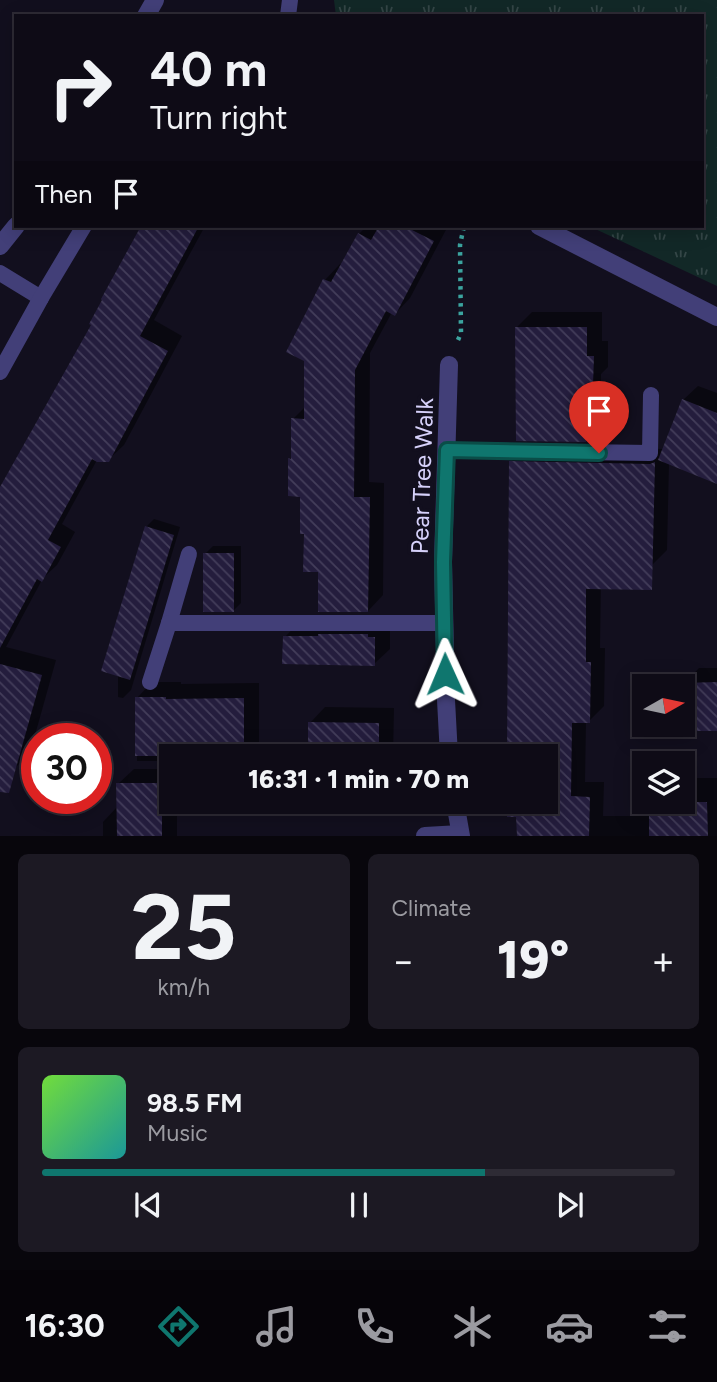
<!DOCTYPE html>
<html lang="en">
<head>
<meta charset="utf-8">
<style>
  :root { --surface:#0e0b16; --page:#1c1923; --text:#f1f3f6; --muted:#9b9ba1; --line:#2e2b35; --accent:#0f766e }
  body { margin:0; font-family:Figtree,sans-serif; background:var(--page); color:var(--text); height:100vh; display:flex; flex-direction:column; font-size:26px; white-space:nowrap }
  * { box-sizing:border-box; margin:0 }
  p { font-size:23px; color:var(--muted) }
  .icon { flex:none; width:38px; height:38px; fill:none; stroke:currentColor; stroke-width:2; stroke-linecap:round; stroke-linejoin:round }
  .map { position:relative; height:836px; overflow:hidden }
  .panel { display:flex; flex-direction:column; gap:18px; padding:18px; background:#08060c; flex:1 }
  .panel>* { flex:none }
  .hud { position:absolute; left:14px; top:14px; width:690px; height:214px; border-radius:0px; box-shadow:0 4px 18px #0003,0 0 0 2px var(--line); background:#0e0b16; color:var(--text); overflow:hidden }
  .needle { width:46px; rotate:81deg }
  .fabs { position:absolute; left:632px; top:674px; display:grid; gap:14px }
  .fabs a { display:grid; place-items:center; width:63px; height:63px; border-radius:0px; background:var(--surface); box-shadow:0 4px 18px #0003,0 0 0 2px var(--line); font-size:35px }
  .speed { position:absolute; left:21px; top:723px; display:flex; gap:14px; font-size:35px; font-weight:700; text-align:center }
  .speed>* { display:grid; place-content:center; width:91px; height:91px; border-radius:50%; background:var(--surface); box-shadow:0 4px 18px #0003,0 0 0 2px var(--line); line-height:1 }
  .speed .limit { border:10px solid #d22; background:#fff; color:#111 }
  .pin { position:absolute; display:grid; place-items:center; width:60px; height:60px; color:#fff; margin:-72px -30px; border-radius:50% 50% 50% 0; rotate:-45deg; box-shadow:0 0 7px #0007 }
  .pin .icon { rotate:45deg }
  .me { position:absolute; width:77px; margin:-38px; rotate:359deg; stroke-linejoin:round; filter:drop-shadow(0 0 5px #0008) }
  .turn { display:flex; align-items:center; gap:24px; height:147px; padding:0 21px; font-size:32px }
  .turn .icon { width:91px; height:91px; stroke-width:2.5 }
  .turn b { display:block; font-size:49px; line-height:60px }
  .then { display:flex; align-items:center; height:66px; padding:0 21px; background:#0003; gap:14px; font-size:26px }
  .big { font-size:52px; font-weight:800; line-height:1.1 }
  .panel .tile { flex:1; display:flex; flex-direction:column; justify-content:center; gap:10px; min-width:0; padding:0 24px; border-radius:10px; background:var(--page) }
  .panel .dial { align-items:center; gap:0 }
  .dial b { font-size:91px; line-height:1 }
  .song { display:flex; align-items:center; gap:21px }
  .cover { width:84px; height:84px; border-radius:10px; background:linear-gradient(135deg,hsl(100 70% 55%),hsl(180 70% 35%)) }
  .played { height:7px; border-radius:4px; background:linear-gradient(90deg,var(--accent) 70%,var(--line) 70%) }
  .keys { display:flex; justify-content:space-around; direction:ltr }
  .heat { display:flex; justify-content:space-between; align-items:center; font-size:38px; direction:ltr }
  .panel .tiles { flex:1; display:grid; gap:18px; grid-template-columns:1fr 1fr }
  .tile:last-child { grid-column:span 2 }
  .trip { position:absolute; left:159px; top:744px; width:399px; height:70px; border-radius:0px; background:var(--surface); box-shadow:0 4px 18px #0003,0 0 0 2px var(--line); font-weight:800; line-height:70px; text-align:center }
  .dock { display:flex; height:112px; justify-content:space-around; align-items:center; background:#060409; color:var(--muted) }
  .dock .icon { width:49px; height:49px }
  .dock .selected { color:var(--accent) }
  .dock b { font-size:32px; color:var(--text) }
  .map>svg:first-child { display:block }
  .grass { fill:url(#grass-tufts) }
  .shadow { fill:#0007 }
  .building { fill:url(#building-back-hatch) }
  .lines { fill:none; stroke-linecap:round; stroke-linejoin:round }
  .path { stroke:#3ba49f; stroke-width:4.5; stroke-dasharray:3.5 5; stroke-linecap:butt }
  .service { stroke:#423f78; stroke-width:16 }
  .minor { stroke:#423f78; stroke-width:18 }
  .tertiary { stroke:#423f78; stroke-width:18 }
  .route-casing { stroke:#0a4d48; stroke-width:18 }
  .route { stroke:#0f766e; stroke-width:12 }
  .labels { text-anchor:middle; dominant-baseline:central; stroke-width:7; stroke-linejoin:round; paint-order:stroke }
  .street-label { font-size:24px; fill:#d6d1fa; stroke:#120f1e }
</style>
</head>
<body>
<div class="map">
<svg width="717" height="836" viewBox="0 0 717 836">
  <defs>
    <pattern id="grass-tufts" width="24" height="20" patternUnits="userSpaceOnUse" patternTransform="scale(1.75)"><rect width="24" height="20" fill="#122827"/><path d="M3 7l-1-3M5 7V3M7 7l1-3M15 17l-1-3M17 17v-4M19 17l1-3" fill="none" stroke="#344647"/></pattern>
    <pattern id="building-back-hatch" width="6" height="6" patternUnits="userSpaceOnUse" patternTransform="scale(1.75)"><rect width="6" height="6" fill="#241d3d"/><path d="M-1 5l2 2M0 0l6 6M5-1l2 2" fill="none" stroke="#433d5a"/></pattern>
  </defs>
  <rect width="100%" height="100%" fill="#120f1e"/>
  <!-- grass -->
  <path class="grass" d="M334 0H717V286L589 226H702V16H336Z"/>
  <!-- shadow -->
  <g class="shadow">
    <path d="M143 226H205L154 320 182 336 124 445 108 460H97L62 524 75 532 57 565 43 578 6 647 56 660 30 753 15 768 0 765V491L94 324 103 299Z"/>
    <path d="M367 226H448L410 298 395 314 392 312 370 353 369 482 384 483 383 595 368 611 320 570 305 532 302 495 290 459 293 456V419L306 406V360L289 351 325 280 340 264 342 265 359 234Z"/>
    <path d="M532 312H602V341H608V367L601 374V424L586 440 517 327Z"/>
    <path d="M698 386 717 393V473L669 463 667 550 652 565 601 579 600 648H605L604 706 589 721H586L585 782H604L603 816H651L650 802H682V778H717V836H518V816H509V802H546V756H509L511 462 526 447 664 449 683 400Z"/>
    <path d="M154 519 180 527 131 690 123 698 118 697V621L146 527Z"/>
    <path d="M213 546H241V603L233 611 205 554Z"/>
    <path d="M300 621 390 622V649L374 664 285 637Z"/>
    <path d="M699 668H717V729L684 684Z"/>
    <path d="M152 682H181V684L259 683V745L248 756H172V761H137V698Z"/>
    <path d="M325 707 394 708 393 756H327V750L310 723Z"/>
    <path d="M134 769H172V802H177V836H103V822L118 806V784Z"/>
  </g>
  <!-- building -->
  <g class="building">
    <path d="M141 226H199L140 336 168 351 109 462H97L92 459 48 540 61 547 42 582 37 579 0 648V487L91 325 89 324 102 300 101 299Z"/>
    <path d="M379 226H404L434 241 395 316 386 311 355 370 354 497H370L368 612H318V572H303L304 534H300V497L288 496V458L291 459V418L304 419V361L286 352 323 279 331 282 358 233 371 240Z"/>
    <path d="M515 327H587V356H594L593 385H586V442L516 441Z"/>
    <path d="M682 399 717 413V484L658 460Z"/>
    <path d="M509 461 650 464 655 462 652 590 586 589V662H591L590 723H572L571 796 590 797 589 836H517L516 817H507V802H546V756H507Z"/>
    <path d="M145 526 174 535 130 680 101 671Z"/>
    <rect x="203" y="553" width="31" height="59"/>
    <path d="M318 634H368V637H375V666L282 664 283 636H318Z"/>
    <path d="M0 664 42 675 9 793 0 792Z"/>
    <path d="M717 682V731H682V683Z"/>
    <path d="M135 697H166V699L244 698V756H135Z"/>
    <path d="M308 722 379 723V756H325V752H308Z"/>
    <path d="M116 783H162V836H117Z"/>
    <path d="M649 802H707L708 836H649Z"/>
  </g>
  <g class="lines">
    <!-- path -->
    <path class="path" d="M458 340 461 333 460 245 464 226"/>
    <!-- service -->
    <g class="service">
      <path d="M288 16 290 0"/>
      <path d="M0 273 41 298"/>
      <path d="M0 372 41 298 84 226"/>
      <path d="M447 450 650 453 651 395"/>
      <path d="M169 623 189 554"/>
      <path d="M150 682 169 623H444"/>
    </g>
    <!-- minor -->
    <g class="minor">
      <path d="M449 756 446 700 443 562 449 365"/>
      <path d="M455 802 461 836"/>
      <path d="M425 836 460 834"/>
    </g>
    <!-- tertiary -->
    <g class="tertiary">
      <path d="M146 16 155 0"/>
      <path d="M539 226 717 317"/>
      <path d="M0 246 16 226"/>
    </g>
  </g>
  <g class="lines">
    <!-- route casing -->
    <g class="route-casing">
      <path id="route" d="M445 674 443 562 447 450 599 453"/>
    </g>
    <!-- route -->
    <use href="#route" class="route"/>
  </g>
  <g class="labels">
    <!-- street labels -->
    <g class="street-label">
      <text transform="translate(422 476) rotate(-88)">Pear Tree Walk</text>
    </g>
  </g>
</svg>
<div class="fabs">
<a><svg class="needle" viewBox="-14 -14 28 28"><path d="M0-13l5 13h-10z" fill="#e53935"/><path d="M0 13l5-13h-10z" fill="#9b9ba1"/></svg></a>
<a><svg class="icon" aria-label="layers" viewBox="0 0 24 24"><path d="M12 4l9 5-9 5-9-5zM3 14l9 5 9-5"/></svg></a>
</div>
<div class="speed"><div class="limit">30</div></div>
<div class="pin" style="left:599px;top:453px;background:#d93025"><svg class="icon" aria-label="arrive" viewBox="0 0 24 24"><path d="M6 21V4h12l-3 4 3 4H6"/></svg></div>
<svg class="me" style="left:445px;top:674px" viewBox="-20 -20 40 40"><path d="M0-17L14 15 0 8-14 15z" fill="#0f766e" stroke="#fff" stroke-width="4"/></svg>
<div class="trip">16:31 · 1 min · 70 m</div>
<div class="hud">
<div class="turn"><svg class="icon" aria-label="right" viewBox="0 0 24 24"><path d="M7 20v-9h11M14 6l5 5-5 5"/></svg><div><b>40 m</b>Turn right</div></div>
<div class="then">Then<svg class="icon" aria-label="arrive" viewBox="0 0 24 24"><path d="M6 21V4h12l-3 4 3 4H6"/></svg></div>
</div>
</div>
<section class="panel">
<div class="tiles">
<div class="tile dial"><b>25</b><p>km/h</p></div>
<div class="tile"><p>Climate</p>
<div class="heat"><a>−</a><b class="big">19°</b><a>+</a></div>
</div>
<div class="tile">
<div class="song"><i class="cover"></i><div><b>98.5 FM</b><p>Music</p></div></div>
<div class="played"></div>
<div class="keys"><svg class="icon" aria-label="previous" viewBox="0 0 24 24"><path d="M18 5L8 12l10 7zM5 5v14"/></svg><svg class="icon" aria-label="pause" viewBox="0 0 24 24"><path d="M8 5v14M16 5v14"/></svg><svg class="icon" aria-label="next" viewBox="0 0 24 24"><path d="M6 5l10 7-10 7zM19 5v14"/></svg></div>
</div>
</div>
</section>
<nav class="dock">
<b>16:30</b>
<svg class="icon selected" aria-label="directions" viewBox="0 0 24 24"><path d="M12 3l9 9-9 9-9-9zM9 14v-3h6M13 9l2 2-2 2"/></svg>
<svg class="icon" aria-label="music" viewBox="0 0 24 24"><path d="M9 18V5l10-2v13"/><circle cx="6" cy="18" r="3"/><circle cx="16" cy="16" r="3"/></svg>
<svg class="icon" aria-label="phone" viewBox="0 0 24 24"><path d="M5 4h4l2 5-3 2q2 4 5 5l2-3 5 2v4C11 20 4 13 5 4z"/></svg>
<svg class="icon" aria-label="climate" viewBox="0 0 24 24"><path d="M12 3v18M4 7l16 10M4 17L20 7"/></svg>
<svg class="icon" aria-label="car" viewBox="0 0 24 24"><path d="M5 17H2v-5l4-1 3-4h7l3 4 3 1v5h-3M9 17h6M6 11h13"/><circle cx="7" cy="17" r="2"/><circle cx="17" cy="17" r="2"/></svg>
<svg class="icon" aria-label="filters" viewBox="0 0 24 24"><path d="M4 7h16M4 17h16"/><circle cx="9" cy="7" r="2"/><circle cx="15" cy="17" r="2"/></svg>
</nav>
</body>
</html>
